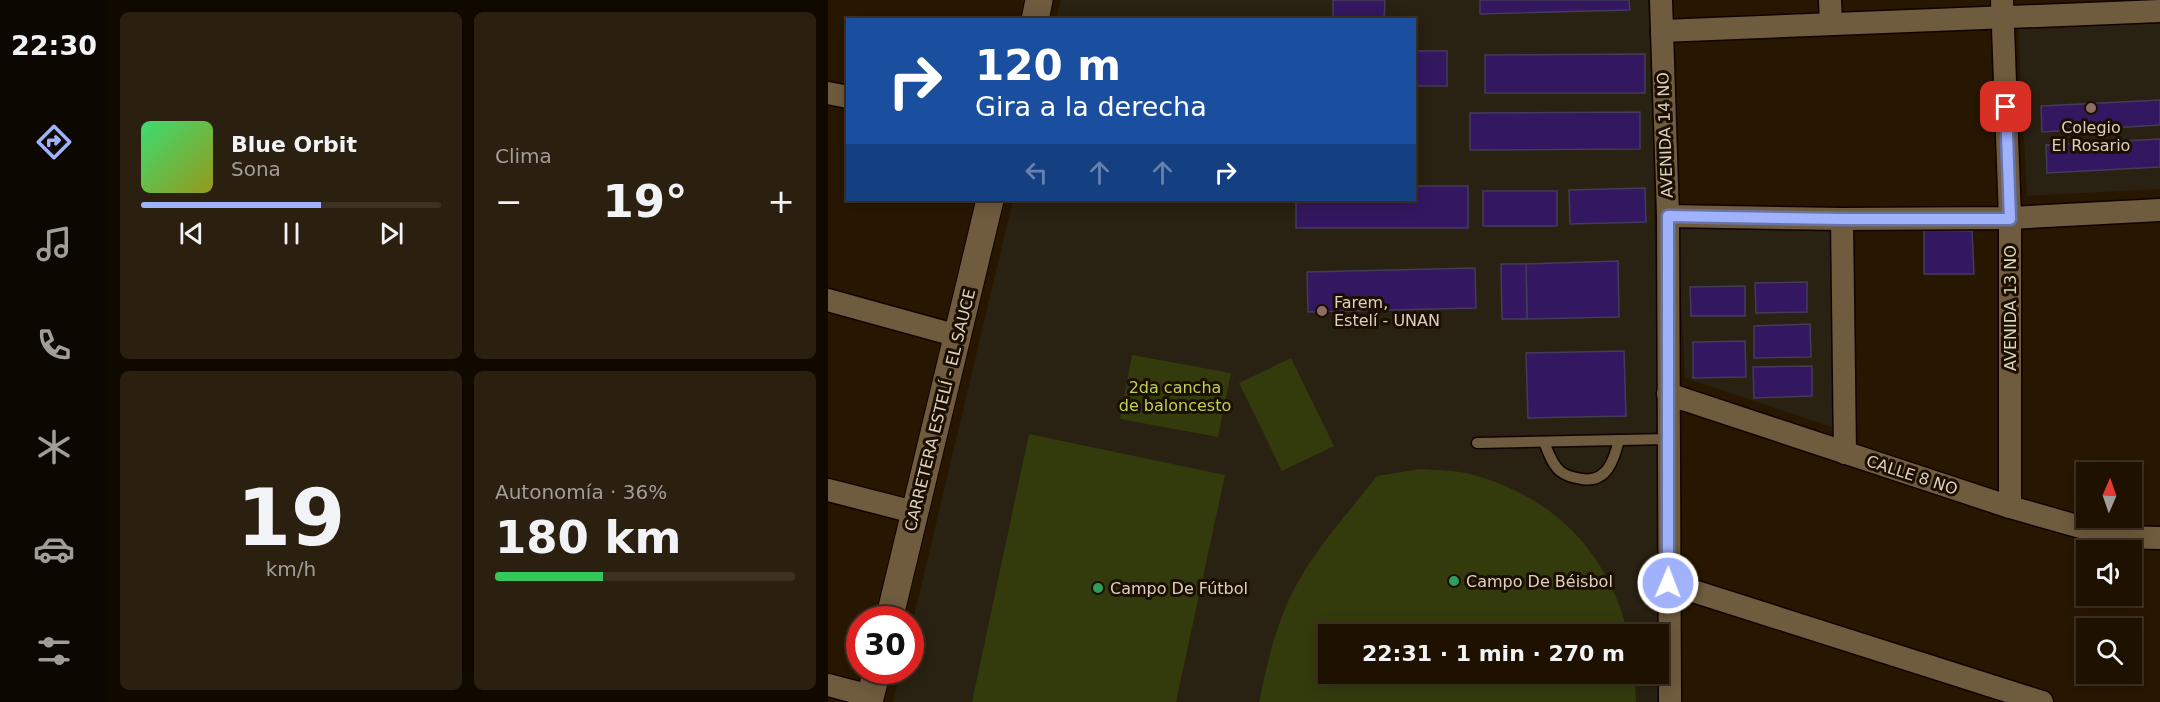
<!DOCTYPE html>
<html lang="es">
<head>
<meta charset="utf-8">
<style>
  :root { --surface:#1e1100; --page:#2b1f0f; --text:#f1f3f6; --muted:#a19d99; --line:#3c3122; --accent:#a1b2fd }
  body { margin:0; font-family:"DejaVu Sans",sans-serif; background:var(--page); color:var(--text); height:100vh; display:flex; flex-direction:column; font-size:22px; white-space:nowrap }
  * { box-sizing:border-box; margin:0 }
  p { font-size:20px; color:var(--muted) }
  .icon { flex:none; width:33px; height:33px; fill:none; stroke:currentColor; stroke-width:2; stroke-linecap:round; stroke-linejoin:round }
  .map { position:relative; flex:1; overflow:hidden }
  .panel { display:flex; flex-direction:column; gap:12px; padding:12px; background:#100900; width:720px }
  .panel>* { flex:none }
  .hud { position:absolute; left:18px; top:18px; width:570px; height:183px; border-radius:0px; box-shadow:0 3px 15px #0003,0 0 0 2px var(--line); background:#1a4fa0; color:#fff; overflow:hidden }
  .needle { width:39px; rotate:2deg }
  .buttons { position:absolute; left:1248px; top:462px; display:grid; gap:12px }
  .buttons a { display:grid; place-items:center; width:66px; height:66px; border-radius:0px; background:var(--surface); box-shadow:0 3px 15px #0003,0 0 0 2px var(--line); font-size:30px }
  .speed { position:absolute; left:18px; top:606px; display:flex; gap:12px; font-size:30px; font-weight:700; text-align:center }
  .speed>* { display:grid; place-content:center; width:78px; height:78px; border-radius:50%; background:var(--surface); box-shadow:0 3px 15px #0003,0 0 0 2px var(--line); line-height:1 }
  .speed .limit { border:9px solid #d22; background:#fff; color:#111 }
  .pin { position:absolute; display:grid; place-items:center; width:51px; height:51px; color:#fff; margin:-26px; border-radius:12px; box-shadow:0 3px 9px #0006 }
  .me { position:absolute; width:66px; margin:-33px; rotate:1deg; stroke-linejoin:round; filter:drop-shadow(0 0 4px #0008) }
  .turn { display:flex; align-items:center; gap:21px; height:126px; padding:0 30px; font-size:27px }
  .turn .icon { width:78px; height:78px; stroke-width:2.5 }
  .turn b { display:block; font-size:42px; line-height:51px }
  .lanes { display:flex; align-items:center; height:57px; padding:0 30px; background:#0003; justify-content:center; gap:30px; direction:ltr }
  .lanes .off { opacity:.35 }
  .big { font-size:45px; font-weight:700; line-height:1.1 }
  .panel .tile { flex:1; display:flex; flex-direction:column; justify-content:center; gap:9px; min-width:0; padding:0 21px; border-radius:9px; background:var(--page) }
  .panel .dial { align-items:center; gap:0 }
  .dial b { font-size:78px; line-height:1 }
  .song { display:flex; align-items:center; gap:18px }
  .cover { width:72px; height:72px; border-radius:9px; background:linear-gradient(135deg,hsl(140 70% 55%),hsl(60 70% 35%)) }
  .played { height:6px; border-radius:3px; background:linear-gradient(90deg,var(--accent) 60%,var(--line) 60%) }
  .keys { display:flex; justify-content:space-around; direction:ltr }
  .heat { display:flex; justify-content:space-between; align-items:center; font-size:33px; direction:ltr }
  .charge { height:9px; border-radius:4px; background:linear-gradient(90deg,#34c759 36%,var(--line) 0) }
  .panel .tiles { flex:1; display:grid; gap:12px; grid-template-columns:repeat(2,1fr) }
  .trip { position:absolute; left:490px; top:624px; width:351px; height:60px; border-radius:0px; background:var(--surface); box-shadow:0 3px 15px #0003,0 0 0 2px var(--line); font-weight:700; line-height:60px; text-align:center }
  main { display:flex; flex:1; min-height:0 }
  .menu { display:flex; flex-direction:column; width:108px; justify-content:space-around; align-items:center; background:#0c0700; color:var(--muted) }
  .menu .icon { width:42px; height:42px }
  .menu .active { color:var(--accent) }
  .menu b { font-size:27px; color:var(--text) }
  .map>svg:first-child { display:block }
  .education { fill:#292111; fill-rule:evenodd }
  .green { fill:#333b0c }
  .building { fill:#331760; stroke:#433c59; stroke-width:1.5 }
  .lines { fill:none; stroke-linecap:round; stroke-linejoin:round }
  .service-casing { stroke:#100300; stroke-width:13 }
  .minor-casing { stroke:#100300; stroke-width:25 }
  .tertiary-casing { stroke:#100300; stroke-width:29 }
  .service { stroke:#6f5b3e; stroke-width:10 }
  .minor { stroke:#6f5b3e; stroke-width:22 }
  .tertiary { stroke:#6f5b3e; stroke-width:27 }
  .route-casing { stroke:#6974a4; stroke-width:15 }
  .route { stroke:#a1b2fd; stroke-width:10 }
  .education-dot { fill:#8d6e63; stroke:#1c0f00; stroke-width:2 }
  .leisure-dot { fill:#2e9e5b; stroke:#1c0f00; stroke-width:2 }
  .labels { text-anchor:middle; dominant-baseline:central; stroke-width:6; stroke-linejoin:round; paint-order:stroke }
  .poi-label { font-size:16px; fill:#dcd1c1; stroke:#1c0f00; text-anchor:start }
  .street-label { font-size:16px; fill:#dcd1c1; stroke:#1c0f00 }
  .park-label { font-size:16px; fill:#bad256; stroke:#1c0f00 }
</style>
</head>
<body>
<main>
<nav class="menu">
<b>22:30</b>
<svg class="icon active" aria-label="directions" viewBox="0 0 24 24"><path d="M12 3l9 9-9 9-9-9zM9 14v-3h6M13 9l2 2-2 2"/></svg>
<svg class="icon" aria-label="music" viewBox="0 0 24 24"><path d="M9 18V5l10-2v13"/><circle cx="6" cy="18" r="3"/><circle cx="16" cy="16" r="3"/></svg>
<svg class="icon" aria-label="phone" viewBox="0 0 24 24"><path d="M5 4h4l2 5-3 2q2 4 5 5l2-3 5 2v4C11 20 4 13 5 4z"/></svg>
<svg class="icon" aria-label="climate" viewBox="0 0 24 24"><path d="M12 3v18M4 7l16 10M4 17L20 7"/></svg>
<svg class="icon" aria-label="car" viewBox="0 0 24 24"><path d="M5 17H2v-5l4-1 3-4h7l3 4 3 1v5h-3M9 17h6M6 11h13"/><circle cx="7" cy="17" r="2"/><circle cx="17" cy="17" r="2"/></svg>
<svg class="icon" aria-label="filters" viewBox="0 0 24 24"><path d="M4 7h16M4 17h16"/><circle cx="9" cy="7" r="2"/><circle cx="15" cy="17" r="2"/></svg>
</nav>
<section class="panel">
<div class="tiles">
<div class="tile">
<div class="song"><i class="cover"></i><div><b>Blue Orbit</b><p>Sona</p></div></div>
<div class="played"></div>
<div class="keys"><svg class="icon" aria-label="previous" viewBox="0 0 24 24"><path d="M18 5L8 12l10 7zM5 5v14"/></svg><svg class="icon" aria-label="pause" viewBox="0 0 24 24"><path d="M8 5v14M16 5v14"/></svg><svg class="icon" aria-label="next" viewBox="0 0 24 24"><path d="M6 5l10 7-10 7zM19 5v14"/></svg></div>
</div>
<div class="tile"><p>Clima</p>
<div class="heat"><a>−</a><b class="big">19°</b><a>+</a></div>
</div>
<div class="tile dial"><b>19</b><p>km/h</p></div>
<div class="tile"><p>Autonomía · 36%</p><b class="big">180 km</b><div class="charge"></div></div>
</div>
</section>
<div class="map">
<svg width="1332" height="702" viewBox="0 0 1332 702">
  <rect width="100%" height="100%" fill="#281700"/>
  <!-- education -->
  <g class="education">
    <path d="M233 0H820L823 47 831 439V702H65L72 671 82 670 83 629 185 200H586V20L228 19ZM501 634H831V674H501Z"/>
    <path d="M1332 19V189L1199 196 1190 27Z"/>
    <path d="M849 226 1006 228 1015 431 857 378Z"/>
  </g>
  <!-- green -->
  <g class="green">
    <path d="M304 355 403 373 390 437 292 419Z"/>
    <path d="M463 358 506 446 454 471 411 383Z"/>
    <path d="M201 434 397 475 348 702H144Z"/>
    <path d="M592 469C608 470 627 470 642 474 725 496 780 551 800 634H501V674H807L808 702H431C438 669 445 636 459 604 479 557 518 516 549 476Z"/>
  </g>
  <!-- building -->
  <g class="building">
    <path d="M505 0H557L556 20H505Z"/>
    <path d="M652 0H801L802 10 652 14Z"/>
    <rect x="586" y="51" width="33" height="35"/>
    <path d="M817 54V93H657V55Z"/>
    <path d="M1332 100V125L1214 132 1213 106Z"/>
    <path d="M812 112V149L642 150V113Z"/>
    <path d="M1332 139V167L1219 173 1218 145Z"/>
    <path d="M586 186H640V228H468V200H586Z"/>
    <path d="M817 188 818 222 742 224 741 190Z"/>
    <rect x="655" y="191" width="74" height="35"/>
    <path d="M1096 230 1144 231 1146 274H1096Z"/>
    <path d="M790 261 791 317 699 319 698 264Z"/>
    <path d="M673 264H698L699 319H674Z"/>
    <path d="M647 268 648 308 480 312 479 272Z"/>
    <path d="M979 282V312L928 313 927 283Z"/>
    <path d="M917 286V316H863L862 287Z"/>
    <path d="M982 324 983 357 926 358V326Z"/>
    <path d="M917 341 918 377 865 378V342Z"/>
    <path d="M796 351 798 416 700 418 698 353Z"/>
    <path d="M984 366V396L926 398 925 367Z"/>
  </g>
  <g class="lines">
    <!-- service casing -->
    <g class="service-casing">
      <g id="service">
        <path d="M716 442C720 452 724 464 732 471 738 476 746 478 754 479 779 483 786 460 791 440"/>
        <path d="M649 443 841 439"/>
      </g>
    </g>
    <!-- minor casing -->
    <g class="minor-casing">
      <g id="minor">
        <path d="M833 0 840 216 842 702"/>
        <path d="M1002 0 1003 24"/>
        <path d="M1174 0 1182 218V507"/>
        <path d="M834 31 1332 11"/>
        <path d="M0 93 20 97"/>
        <path d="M840 216 1014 219 1182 218 1332 210"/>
        <path d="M1014 219 1017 453"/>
        <path d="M0 300 130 336"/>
        <path d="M840 394 1182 507 1288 537 1332 538"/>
        <path d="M0 490 86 512"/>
        <path d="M840 583 1214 702"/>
        <path d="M0 685 42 696"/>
      </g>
    </g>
    <!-- tertiary casing -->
    <g class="tertiary-casing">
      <g id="tertiary">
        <path d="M207 20 211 0"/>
        <path d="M61 620 162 200"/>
        <path d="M41 702 49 670"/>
      </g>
    </g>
    <!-- service -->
    <use href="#service" class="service"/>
    <!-- minor -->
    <use href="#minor" class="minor"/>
    <!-- tertiary -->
    <use href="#tertiary" class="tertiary"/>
  </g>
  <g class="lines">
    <!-- route casing -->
    <g class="route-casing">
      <path id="route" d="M840 583V216L1014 219H1182L1178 107"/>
    </g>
    <!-- route -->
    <use href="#route" class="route"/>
  </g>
  <!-- markers -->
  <g class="education-dot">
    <circle cx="1263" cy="108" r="6"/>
    <circle cx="494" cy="311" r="6"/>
  </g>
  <g class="leisure-dot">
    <circle cx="626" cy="581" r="6"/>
    <circle cx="270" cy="588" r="6"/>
  </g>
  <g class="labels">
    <!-- poi labels -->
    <g class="poi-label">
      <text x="1263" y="127" text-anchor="middle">Colegio<tspan x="1263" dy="18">El Rosario</tspan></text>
      <text x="506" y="302">Farem,<tspan x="506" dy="18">Estelí - UNAN</tspan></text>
      <text x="638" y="581">Campo De Béisbol</text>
      <text x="282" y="588">Campo De Fútbol</text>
    </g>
    <!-- street labels -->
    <g class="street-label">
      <text transform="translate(837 135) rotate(-92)">AVENIDA 14 NO</text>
      <text transform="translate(1182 308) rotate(-90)">AVENIDA 13 NO</text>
      <text transform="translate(112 410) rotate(-76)">CARRETERA ESTELÍ - EL SAUCE</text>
      <text transform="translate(1084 475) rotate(18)">CALLE 8 NO</text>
    </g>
    <!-- park labels -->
    <g class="park-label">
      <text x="347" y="387">2da cancha<tspan x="347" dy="18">de baloncesto</tspan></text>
    </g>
  </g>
</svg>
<div class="buttons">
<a><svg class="needle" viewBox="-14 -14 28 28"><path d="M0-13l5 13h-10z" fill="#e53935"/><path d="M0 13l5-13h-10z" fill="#a19d99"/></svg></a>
<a><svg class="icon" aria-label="sound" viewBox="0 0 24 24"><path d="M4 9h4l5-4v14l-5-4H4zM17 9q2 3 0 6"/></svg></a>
<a><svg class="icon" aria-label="search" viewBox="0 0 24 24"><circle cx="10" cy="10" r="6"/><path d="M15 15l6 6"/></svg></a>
</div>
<div class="speed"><div class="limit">30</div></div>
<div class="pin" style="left:1178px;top:107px;background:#d93025"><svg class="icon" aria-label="arrive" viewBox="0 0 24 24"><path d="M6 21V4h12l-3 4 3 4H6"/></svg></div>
<svg class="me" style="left:840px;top:583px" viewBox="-20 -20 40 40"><circle r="17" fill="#a1b2fd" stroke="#fff" stroke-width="3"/><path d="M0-11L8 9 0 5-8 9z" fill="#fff"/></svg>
<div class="trip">22:31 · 1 min · 270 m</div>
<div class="hud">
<div class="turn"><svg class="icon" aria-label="right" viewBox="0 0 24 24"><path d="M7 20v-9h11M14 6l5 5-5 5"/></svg><div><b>120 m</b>Gira a la derecha</div></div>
<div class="lanes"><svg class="icon off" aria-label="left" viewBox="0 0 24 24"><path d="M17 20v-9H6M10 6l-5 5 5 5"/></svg><svg class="icon off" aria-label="ahead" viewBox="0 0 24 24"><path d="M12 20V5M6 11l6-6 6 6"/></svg><svg class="icon off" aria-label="ahead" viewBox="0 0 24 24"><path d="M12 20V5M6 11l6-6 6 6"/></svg><svg class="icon" aria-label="right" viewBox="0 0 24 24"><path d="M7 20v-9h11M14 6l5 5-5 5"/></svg></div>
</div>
</div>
</main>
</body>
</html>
